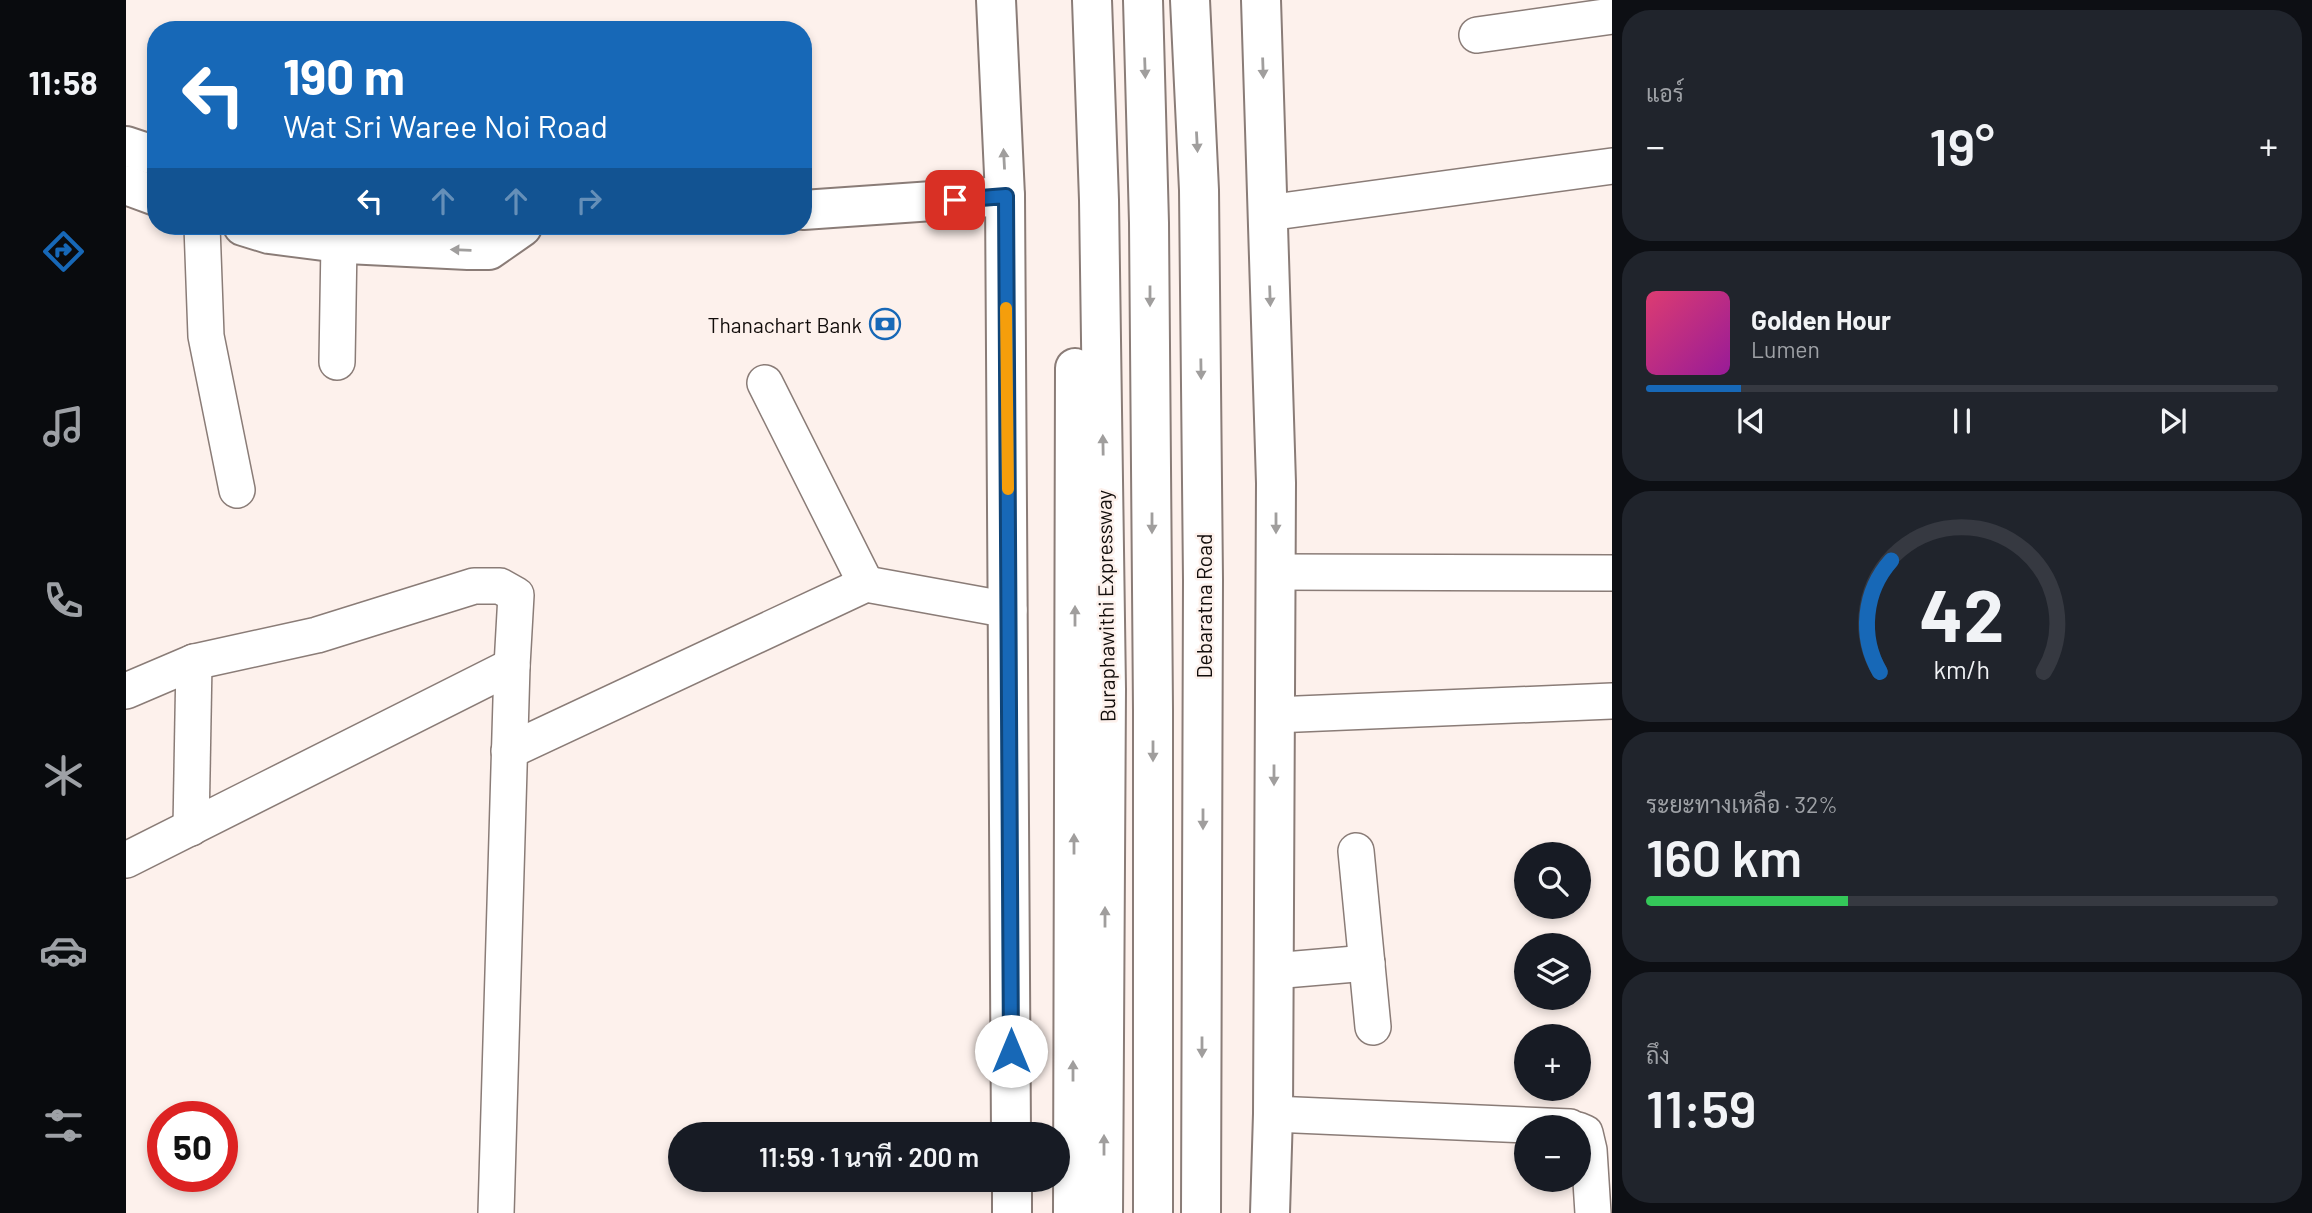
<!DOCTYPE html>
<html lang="th">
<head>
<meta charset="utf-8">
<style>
  :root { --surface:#171b24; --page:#20242c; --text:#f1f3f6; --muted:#9ea1a6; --line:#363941; --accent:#1768b7 }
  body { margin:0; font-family:Barlow,Sarabun,sans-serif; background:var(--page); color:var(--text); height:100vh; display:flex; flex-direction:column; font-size:26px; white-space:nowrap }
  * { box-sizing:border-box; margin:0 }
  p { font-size:23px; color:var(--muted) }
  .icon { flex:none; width:38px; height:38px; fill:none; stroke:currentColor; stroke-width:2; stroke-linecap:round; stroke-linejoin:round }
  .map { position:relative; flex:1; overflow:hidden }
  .drawer { display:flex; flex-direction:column; gap:10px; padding:10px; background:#0d0f14; width:700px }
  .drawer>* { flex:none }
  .hud { position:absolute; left:21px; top:21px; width:665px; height:214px; border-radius:28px; box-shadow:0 4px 10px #0003; background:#1768b7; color:#fff; overflow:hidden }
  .buttons { position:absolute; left:1388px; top:842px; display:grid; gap:14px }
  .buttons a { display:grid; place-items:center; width:77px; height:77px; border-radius:50%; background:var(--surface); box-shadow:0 4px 10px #0003; font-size:35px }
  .speed { position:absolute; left:21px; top:1101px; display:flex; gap:14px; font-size:35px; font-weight:700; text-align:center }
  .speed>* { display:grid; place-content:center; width:91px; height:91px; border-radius:50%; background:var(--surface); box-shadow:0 4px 10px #0003; line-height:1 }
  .speed .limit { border:10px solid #d22; background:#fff; color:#111 }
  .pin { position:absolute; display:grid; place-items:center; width:60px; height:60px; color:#fff; margin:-30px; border-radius:14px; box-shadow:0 4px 10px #0006 }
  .me { position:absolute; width:77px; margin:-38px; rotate:0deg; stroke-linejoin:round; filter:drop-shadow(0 0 5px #0008) }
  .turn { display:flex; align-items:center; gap:24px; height:147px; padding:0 21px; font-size:32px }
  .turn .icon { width:91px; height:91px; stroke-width:2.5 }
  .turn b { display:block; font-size:49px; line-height:60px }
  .lanes { display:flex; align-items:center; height:66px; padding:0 21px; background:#0003; justify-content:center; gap:35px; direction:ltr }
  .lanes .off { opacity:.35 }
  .big { font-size:52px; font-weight:600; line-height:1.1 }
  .drawer .card { flex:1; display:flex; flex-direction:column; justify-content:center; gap:10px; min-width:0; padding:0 24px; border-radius:28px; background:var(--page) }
  .drawer .dial { align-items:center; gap:0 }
  .dial svg { height:182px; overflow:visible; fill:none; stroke:var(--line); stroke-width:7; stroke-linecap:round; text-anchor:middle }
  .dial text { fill:var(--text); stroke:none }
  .song { display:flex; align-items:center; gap:21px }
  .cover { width:84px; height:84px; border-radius:10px; background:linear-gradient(135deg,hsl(340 70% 55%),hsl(300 70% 35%)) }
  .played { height:7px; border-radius:4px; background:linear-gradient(90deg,var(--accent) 15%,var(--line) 15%) }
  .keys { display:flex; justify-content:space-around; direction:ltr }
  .heat { display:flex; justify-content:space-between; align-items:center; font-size:38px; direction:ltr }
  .charge { height:10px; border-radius:5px; background:linear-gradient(90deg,#34c759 32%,var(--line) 0) }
  .trip { position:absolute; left:542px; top:1122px; width:402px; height:70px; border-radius:35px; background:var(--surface); box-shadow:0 4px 10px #0003; font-weight:600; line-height:70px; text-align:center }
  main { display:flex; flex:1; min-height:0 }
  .menu { display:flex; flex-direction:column; width:126px; justify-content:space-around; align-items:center; background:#090b0e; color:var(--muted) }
  .menu .icon { width:49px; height:49px }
  .menu .current { color:var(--accent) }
  .menu b { font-size:32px; color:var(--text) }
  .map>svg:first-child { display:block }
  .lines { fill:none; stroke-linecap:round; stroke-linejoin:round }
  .minor-casing { stroke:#8a7c77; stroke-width:38 }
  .major-casing { stroke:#8a7c77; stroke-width:42 }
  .highway-casing { stroke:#8a7c77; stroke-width:42 }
  .minor { stroke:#fff; stroke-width:35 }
  .major { stroke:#fff; stroke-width:38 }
  .highway { stroke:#fff; stroke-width:38 }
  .oneway { fill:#a09e9d }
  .route-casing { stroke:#0f4477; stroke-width:18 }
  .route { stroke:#1768b7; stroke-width:12 }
  .slow { stroke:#f59e0b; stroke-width:12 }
  .labels { text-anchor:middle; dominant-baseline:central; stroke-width:5; stroke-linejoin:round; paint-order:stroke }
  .poi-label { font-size:21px; fill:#120d0b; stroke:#fdf1ec; text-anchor:end }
  .street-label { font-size:21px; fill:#120d0b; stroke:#fdf1ec }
</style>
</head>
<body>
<main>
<nav class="menu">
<b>11:58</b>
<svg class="icon current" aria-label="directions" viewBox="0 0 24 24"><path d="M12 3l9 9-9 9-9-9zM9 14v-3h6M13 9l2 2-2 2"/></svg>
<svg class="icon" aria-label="music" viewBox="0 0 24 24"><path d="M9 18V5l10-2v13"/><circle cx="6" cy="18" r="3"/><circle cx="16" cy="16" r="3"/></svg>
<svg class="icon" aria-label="phone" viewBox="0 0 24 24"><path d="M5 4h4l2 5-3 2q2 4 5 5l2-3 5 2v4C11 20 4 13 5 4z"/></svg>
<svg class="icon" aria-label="climate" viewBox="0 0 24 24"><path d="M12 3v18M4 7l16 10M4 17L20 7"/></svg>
<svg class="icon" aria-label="car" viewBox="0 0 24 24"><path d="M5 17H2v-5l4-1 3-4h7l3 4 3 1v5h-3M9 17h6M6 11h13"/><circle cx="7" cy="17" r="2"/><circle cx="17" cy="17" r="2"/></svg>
<svg class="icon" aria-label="filters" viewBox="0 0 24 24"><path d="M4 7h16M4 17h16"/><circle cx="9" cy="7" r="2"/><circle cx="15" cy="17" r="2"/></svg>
</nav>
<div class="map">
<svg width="1486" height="1213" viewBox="0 0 1486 1213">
  <rect width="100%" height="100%" fill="#fdf1ec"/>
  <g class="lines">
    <!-- minor casing -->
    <g class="minor-casing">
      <g id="minor">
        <path d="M1351 35 1486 16"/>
        <path d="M1142 213 1486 166"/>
        <path d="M76 226 80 336 111 490"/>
        <path d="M211 362 213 243"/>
        <path d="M639 383 740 584"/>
        <path d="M1149 572 1486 573"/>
        <path d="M0 691 68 662 191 635 348 586H374L390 595 386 666 370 1213"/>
        <path d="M1148 715 1486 701"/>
        <path d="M383 751 740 584 883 610"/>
        <path d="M65 828 68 662"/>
        <path d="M1230 851 1247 1027"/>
        <path d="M0 860 386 666"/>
        <path d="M1147 971 1241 963"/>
        <path d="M1147 1114 1444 1127"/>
        <path d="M1452 1130 1459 1133 1463 1150 1467 1213"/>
      </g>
    </g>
    <!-- major casing -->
    <g class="major-casing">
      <g id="major">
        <path d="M870 0 879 196 885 1134"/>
        <path d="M1135 0 1150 483 1147 1114 1144 1213"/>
        <path d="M0 146 30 156"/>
        <path d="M0 185 30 196"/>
        <path d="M677 210 879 196"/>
        <path d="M117 226 143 234 221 244 342 250H363L396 227"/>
        <path d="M886 1213V1180"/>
      </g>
    </g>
    <!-- highway casing -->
    <g class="highway-casing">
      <g id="highway">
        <path d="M966 0 973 200 980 689 977 1213"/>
        <path d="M1017 0 1023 223 1027 710V1213"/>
        <path d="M1064 0 1073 190 1077 580 1075 1213"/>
        <path d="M947 1213 949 368"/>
      </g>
    </g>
    <!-- minor -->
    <use href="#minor" class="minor"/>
    <!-- major -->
    <use href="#major" class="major"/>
    <!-- highway -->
    <use href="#highway" class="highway"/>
  </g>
  <!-- one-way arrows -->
  <defs><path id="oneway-solid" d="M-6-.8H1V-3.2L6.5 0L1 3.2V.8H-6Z" transform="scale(1.75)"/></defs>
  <g class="oneway">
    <use href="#oneway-solid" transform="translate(1019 68) rotate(88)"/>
    <use href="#oneway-solid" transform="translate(1137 68) rotate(88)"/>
    <use href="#oneway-solid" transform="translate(1071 142) rotate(87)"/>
    <use href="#oneway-solid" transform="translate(878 159) rotate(-93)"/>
    <use href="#oneway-solid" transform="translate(335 250) rotate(-178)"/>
    <use href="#oneway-solid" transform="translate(1024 296) rotate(90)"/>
    <use href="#oneway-solid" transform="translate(1144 296) rotate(88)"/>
    <use href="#oneway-solid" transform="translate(1075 369) rotate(89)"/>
    <use href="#oneway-solid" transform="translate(977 445) rotate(-91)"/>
    <use href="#oneway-solid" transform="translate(1026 523) rotate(90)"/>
    <use href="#oneway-solid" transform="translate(1150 523) rotate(90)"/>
    <use href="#oneway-solid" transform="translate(949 616) rotate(-90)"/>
    <use href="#oneway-solid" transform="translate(1027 751) rotate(90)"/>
    <use href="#oneway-solid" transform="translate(1148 775) rotate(90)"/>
    <use href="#oneway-solid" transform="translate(1077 819) rotate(90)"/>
    <use href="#oneway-solid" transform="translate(948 844) rotate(-90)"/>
    <use href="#oneway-solid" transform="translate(979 917) rotate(-90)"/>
    <use href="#oneway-solid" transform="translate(1076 1047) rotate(90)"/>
    <use href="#oneway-solid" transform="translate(947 1071) rotate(-90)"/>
    <use href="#oneway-solid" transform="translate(978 1145) rotate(-90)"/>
  </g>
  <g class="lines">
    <!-- route casing -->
    <g class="route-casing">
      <path id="route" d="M829 200 880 196 885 1051"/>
    </g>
    <!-- route -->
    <use href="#route" class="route"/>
    <!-- slow -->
    <path class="slow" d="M880 308 882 489"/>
  </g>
  <!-- icons -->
  <defs>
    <g id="bank-ring" transform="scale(1.575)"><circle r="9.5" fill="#fdf1ec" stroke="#1768b7" stroke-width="1.5"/><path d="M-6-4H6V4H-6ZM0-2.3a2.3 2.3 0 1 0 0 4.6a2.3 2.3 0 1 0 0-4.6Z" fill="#1768b7"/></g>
  </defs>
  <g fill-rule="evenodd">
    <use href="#bank-ring" x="759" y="324"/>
  </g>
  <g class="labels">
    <!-- poi labels -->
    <g class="poi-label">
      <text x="736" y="324">Thanachart Bank</text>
    </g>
    <!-- street labels -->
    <g class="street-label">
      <text transform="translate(979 606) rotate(-91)">Buraphawithi Expressway</text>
      <text transform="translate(1077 606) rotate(-90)">Debaratna Road</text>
    </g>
  </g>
</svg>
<div class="buttons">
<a><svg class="icon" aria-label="search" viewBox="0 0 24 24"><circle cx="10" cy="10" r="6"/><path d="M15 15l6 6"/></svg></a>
<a><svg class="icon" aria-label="layers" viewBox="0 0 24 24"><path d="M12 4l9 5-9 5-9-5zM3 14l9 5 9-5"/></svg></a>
<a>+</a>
<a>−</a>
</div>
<div class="speed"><div class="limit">50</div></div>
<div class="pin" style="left:829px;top:200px;background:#d93025"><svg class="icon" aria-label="arrive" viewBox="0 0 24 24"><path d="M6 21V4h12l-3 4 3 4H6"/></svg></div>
<svg class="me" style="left:885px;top:1051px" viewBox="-20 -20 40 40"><circle r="19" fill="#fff"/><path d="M0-13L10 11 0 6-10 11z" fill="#1768b7"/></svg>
<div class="trip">11:59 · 1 นาที · 200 m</div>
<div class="hud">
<div class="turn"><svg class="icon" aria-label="left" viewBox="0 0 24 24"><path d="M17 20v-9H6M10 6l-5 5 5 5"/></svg><div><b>190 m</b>Wat Sri Waree Noi Road</div></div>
<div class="lanes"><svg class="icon" aria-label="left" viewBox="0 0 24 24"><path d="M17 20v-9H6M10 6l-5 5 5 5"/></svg><svg class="icon off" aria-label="ahead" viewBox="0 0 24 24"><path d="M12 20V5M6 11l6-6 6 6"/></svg><svg class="icon off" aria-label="ahead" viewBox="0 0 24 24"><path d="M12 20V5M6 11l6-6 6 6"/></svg><svg class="icon off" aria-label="right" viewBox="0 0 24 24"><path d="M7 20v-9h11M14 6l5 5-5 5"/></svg></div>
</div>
</div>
<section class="drawer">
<div class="card"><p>แอร์</p>
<div class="heat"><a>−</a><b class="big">19°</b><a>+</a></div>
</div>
<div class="card">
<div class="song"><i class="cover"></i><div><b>Golden Hour</b><p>Lumen</p></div></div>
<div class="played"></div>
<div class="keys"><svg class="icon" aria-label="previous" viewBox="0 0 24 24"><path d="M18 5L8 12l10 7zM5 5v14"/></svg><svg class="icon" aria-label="pause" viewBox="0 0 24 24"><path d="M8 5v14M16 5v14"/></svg><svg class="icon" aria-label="next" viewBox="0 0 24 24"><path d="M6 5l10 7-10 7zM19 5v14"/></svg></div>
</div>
<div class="card dial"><svg viewBox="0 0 100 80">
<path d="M14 69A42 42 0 1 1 86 69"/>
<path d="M14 69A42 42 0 0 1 19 20" stroke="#1768b7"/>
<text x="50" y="56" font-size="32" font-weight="700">42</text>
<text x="50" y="72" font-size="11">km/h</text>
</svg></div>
<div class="card"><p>ระยะทางเหลือ · 32%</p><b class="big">160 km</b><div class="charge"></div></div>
<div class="card"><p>ถึง</p><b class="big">11:59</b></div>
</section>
</main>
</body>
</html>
